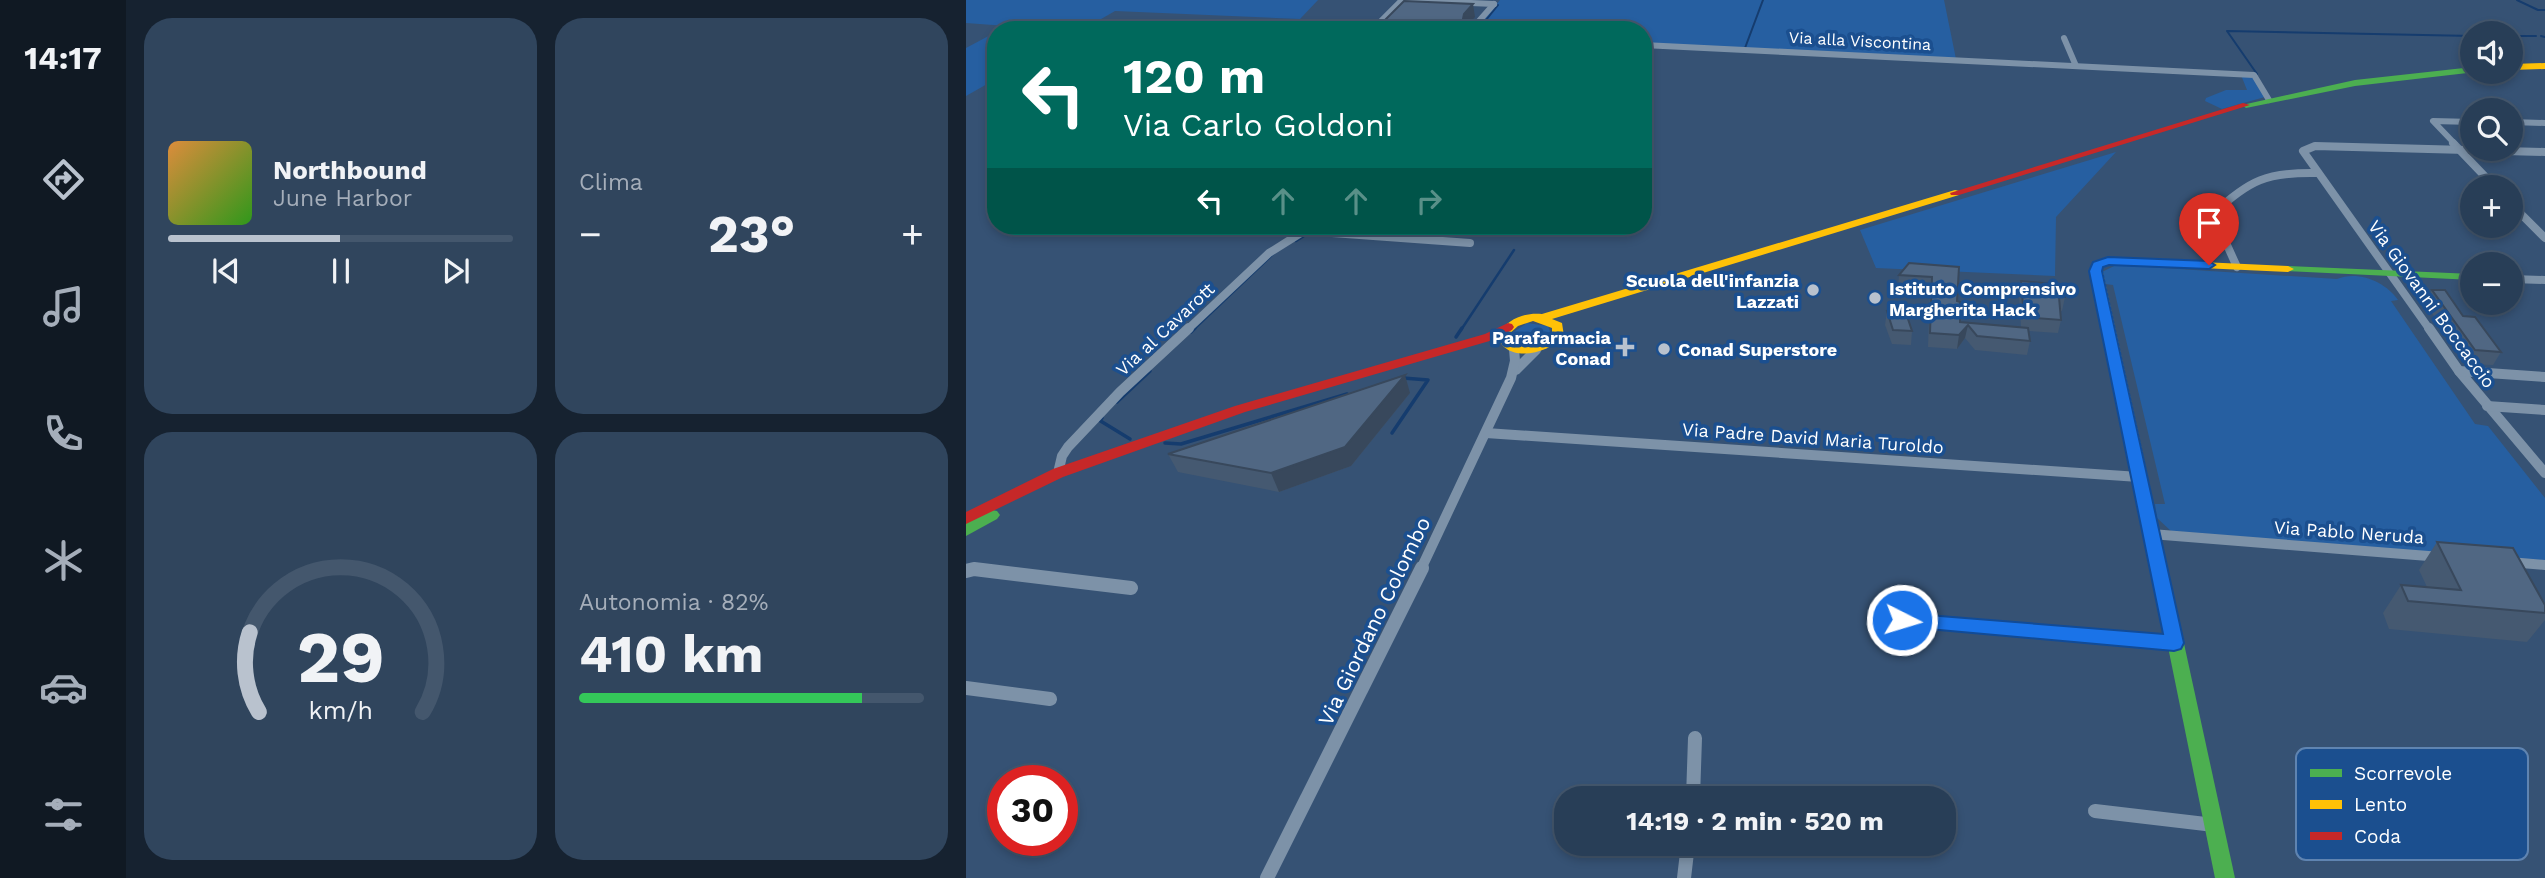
<!DOCTYPE html>
<html lang="it">
<head>
<meta charset="utf-8">
<style>
  :root { --surface:#283e57; --page:#30455d; --text:#f1f3f6; --muted:#a5aeba; --line:#44576d; --accent:#b9c2ce }
  body { margin:0; font-family:"Work Sans",sans-serif; background:var(--page); color:var(--text); height:100vh; display:flex; flex-direction:column; font-size:26px; white-space:nowrap }
  * { box-sizing:border-box; margin:0 }
  p { font-size:23px; color:var(--muted) }
  .icon { flex:none; width:38px; height:38px; fill:none; stroke:currentColor; stroke-width:2; stroke-linecap:round; stroke-linejoin:round }
  .map { position:relative; flex:1; overflow:hidden }
  .sheet { display:flex; flex-direction:column; gap:18px; padding:18px; background:#162230; width:840px }
  .sheet>* { flex:none }
  .banner { position:absolute; left:21px; top:21px; width:665px; height:214px; border-radius:28px; box-shadow:0 4px 10px #0003,0 0 0 2px var(--line); background:#00695c; color:#fff; overflow:hidden }
  .tools { position:absolute; left:1494px; top:21px; display:grid; gap:14px }
  .tools a { display:grid; place-items:center; width:63px; height:63px; border-radius:50%; background:var(--surface); box-shadow:0 4px 10px #0003,0 0 0 2px var(--line); font-size:35px }
  .speed { position:absolute; left:21px; top:765px; display:flex; gap:14px; font-size:35px; font-weight:700; text-align:center }
  .speed>* { display:grid; place-content:center; width:91px; height:91px; border-radius:50%; background:var(--surface); box-shadow:0 4px 10px #0003,0 0 0 2px var(--line); line-height:1 }
  .speed .limit { border:10px solid #d22; background:#fff; color:#111 }
  .pin { position:absolute; display:grid; place-items:center; width:60px; height:60px; color:#fff; margin:-72px -30px; border-radius:50% 50% 50% 0; rotate:-45deg; box-shadow:0 0 7px #0007 }
  .pin .icon { rotate:45deg }
  .me { position:absolute; width:77px; margin:-38px; rotate:95deg; stroke-linejoin:round; filter:drop-shadow(0 0 5px #0008) }
  .turn { display:flex; align-items:center; gap:24px; height:147px; padding:0 21px; font-size:32px }
  .turn .icon { width:91px; height:91px; stroke-width:2.5 }
  .turn b { display:block; font-size:49px; line-height:60px }
  .lanes { display:flex; align-items:center; height:66px; padding:0 21px; background:#0003; justify-content:center; gap:35px; direction:ltr }
  .lanes .off { opacity:.35 }
  .big { font-size:52px; font-weight:700; line-height:1.1 }
  .sheet .tile { flex:1; display:flex; flex-direction:column; justify-content:center; gap:10px; min-width:0; padding:0 24px; border-radius:28px; background:var(--page) }
  .sheet .dial { align-items:center; gap:0 }
  .dial svg { height:182px; overflow:visible; fill:none; stroke:var(--line); stroke-width:7; stroke-linecap:round; text-anchor:middle }
  .dial text { fill:var(--text); stroke:none }
  .song { display:flex; align-items:center; gap:21px }
  .cover { width:84px; height:84px; border-radius:10px; background:linear-gradient(135deg,hsl(30 70% 55%),hsl(110 70% 35%)) }
  .played { height:7px; border-radius:4px; background:linear-gradient(90deg,var(--accent) 50%,var(--line) 50%) }
  .keys { display:flex; justify-content:space-around; direction:ltr }
  .heat { display:flex; justify-content:space-between; align-items:center; font-size:38px; direction:ltr }
  .charge { height:10px; border-radius:5px; background:linear-gradient(90deg,#34c759 82%,var(--line) 0) }
  .sheet .tiles { flex:1; display:grid; gap:18px; grid-template-columns:repeat(2,1fr) }
  .trip { position:absolute; left:588px; top:786px; width:402px; height:70px; border-radius:28px; background:var(--surface); box-shadow:0 4px 10px #0003,0 0 0 2px var(--line); font-weight:700; line-height:70px; text-align:center }
  main { display:flex; flex:1; min-height:0 }
  .menu { display:flex; flex-direction:column; width:126px; justify-content:space-around; align-items:center; background:#101923; color:var(--muted) }
  .menu .icon { width:49px; height:49px }
  .menu .current { color:var(--accent) }
  .menu b { font-size:32px; color:var(--text) }
  .map>svg:first-child { display:block }
  .green { fill:#265fa1 }
  .lines { fill:none; stroke-linecap:round; stroke-linejoin:round }
  .stream-far2 { stroke:#153c6e; stroke-width:2 }
  .stream-far1 { stroke:#153c6e; stroke-width:2.5 }
  .stream { stroke:#153c6e; stroke-width:3.5 }
  .street-far3 { stroke:#7d92a8; stroke-width:6 }
  .street-far2 { stroke:#7d92a8; stroke-width:8 }
  .street-far1 { stroke:#7d92a8; stroke-width:10 }
  .street { stroke:#7d92a8; stroke-width:14 }
  .fast { fill:#4caf50; fill-rule:evenodd }
  .slow { fill:#ffc107; fill-rule:evenodd }
  .jam { fill:#c62828; fill-rule:evenodd }
  .wall { fill:#455971 }
  .shaded-wall { fill:#38485c }
  .building { fill:#506783; stroke:#38485c; stroke-width:2 }
  .route { fill:#1a73e8; stroke:#114b97; stroke-width:2 }
  .poi-dot { fill:#b9c2ce; stroke:#1b4f8f; stroke-width:2.5 }
  .labels { text-anchor:middle; dominant-baseline:central; stroke-width:7; stroke-linejoin:round; paint-order:stroke }
  .far-street-label { font-size:16px; fill:#fff; stroke:#1b4f8f }
  .poi-label { font-size:18px; font-weight:bold; fill:#fff; stroke:#1b4f8f; text-anchor:end }
  .street-label { font-size:18px; fill:#fff; stroke:#1b4f8f }
  .near-street-label { font-size:21px; fill:#fff; stroke:#1b4f8f }
  .key { fill:#1b4f8f; stroke:#5f84b1; stroke-width:2 }
  .key-label { font-size:19px; fill:#fff }
</style>
</head>
<body>
<main>
<nav class="menu">
<b>14:17</b>
<svg class="icon current" aria-label="directions" viewBox="0 0 24 24"><path d="M12 3l9 9-9 9-9-9zM9 14v-3h6M13 9l2 2-2 2"/></svg>
<svg class="icon" aria-label="music" viewBox="0 0 24 24"><path d="M9 18V5l10-2v13"/><circle cx="6" cy="18" r="3"/><circle cx="16" cy="16" r="3"/></svg>
<svg class="icon" aria-label="phone" viewBox="0 0 24 24"><path d="M5 4h4l2 5-3 2q2 4 5 5l2-3 5 2v4C11 20 4 13 5 4z"/></svg>
<svg class="icon" aria-label="climate" viewBox="0 0 24 24"><path d="M12 3v18M4 7l16 10M4 17L20 7"/></svg>
<svg class="icon" aria-label="car" viewBox="0 0 24 24"><path d="M5 17H2v-5l4-1 3-4h7l3 4 3 1v5h-3M9 17h6M6 11h13"/><circle cx="7" cy="17" r="2"/><circle cx="17" cy="17" r="2"/></svg>
<svg class="icon" aria-label="filters" viewBox="0 0 24 24"><path d="M4 7h16M4 17h16"/><circle cx="9" cy="7" r="2"/><circle cx="15" cy="17" r="2"/></svg>
</nav>
<section class="sheet">
<div class="tiles">
<div class="tile">
<div class="song"><i class="cover"></i><div><b>Northbound</b><p>June Harbor</p></div></div>
<div class="played"></div>
<div class="keys"><svg class="icon" aria-label="previous" viewBox="0 0 24 24"><path d="M18 5L8 12l10 7zM5 5v14"/></svg><svg class="icon" aria-label="pause" viewBox="0 0 24 24"><path d="M8 5v14M16 5v14"/></svg><svg class="icon" aria-label="next" viewBox="0 0 24 24"><path d="M6 5l10 7-10 7zM19 5v14"/></svg></div>
</div>
<div class="tile"><p>Clima</p>
<div class="heat"><a>−</a><b class="big">23°</b><a>+</a></div>
</div>
<div class="tile dial"><svg viewBox="0 0 100 80">
<path d="M14 69A42 42 0 1 1 86 69"/>
<path d="M14 69A42 42 0 0 1 10 34" stroke="#b9c2ce"/>
<text x="50" y="56" font-size="32" font-weight="700">29</text>
<text x="50" y="72" font-size="11">km/h</text>
</svg></div>
<div class="tile"><p>Autonomia · 82%</p><b class="big">410 km</b><div class="charge"></div></div>
</div>
</section>
<div class="map">
<svg width="1579" height="878" viewBox="0 0 1579 878">
  <rect width="100%" height="100%" fill="#365274"/>
  <!-- green -->
  <g class="green">
    <path d="M0 0H352L334 19 149 11 116 30H35L41 26 0 23Z"/>
    <path d="M534 0H978L990 59 677 43V30H510Z"/>
    <path d="M30 32V79L0 96V48Z"/>
    <path d="M1275 75 1287 76 1299 97 1256 109 1239 101 1240 98 1260 90H1281Z"/>
    <path d="M1150 152 1090 217 1089 276 910 268 894 230Z"/>
    <path d="M1150 265 1371 279C1392 270 1420 282 1432 300L1425 301 1509 424 1522 426 1579 498V561L1205 531 1191 518 1189 504H1199L1147 285 1139 284 1136 272Z"/>
    <path d="M561 323 582 326 585 334C576 347 559 349 546 340V333Z"/>
  </g>
  <g class="lines">
    <!-- stream-far2 -->
    <g class="stream-far2">
      <path d="M1551 0 1572 10H1579"/>
      <path d="M512 30 532 5"/>
      <path d="M1545 36H1570"/>
      <path d="M1575 36 1579 37"/>
      <path d="M779 48 797 0"/>
      <path d="M1291 74 1261 31 1507 36"/>
    </g>
    <!-- stream-far1 -->
    <g class="stream-far1">
      <path d="M330 241 343 233"/>
      <path d="M227 330 308 253"/>
      <path d="M495 330 548 250"/>
    </g>
    <!-- stream -->
    <g class="stream">
      <path d="M225 332 229 328"/>
      <path d="M490 337 496 328"/>
      <path d="M151 402 184 371"/>
      <path d="M136 418 133 420 164 439"/>
      <path d="M426 433 462 380 437 378"/>
      <path d="M199 443 215 444 381 394"/>
    </g>
    <!-- street-far3 -->
    <g class="street-far3">
      <path d="M406 30 436 0 528 4"/>
      <path d="M505 30 528 4"/>
      <path d="M1098 38 1110 66"/>
      <path d="M677 45 1288 75 1303 100"/>
      <path d="M1545 122 1579 123"/>
      <path d="M1489 144 1467 121 1507 122"/>
    </g>
    <!-- street-far2 -->
    <g class="street-far2">
      <path d="M1487 143 1529 187"/>
      <path d="M1545 204 1579 238"/>
      <path d="M343 228 366 233 504 243"/>
      <path d="M1271 267 1247 214C1283 180 1301 172 1351 173"/>
      <path d="M1545 279 1579 280"/>
      <path d="M221 330 303 253 346 226"/>
      <path d="M1464 330 1337 151 1349 146 1579 152"/>
    </g>
    <!-- street-far1 -->
    <g class="street-far1">
      <path d="M1463 328 1493 371 1579 473"/>
      <path d="M550 370 570 350"/>
      <path d="M1493 371 1579 377"/>
      <path d="M1521 406 1579 410"/>
      <path d="M520 433 1173 477"/>
      <path d="M92 473 96 456 102 447 154 392 223 328"/>
      <path d="M1185 534 1475 557"/>
      <path d="M1543 562 1579 565"/>
      <path d="M6 569H11"/>
      <path d="M455 569 545 378 549 361 548 349"/>
    </g>
    <!-- street -->
    <g class="street">
      <path d="M0 571 8 569 165 588"/>
      <path d="M936 620 1208 643"/>
      <path d="M0 688 84 699"/>
      <path d="M727 798 729 738"/>
      <path d="M1129 811 1248 825"/>
      <path d="M301 878 456 568"/>
      <path d="M718 878 722 844"/>
    </g>
    <!-- fast -->
    <g class="fast">
      <path d="M1507 67V72H1510L1389 86 1280 108 1276 105 1389 80Z"/>
      <path d="M1322 266 1507 274V280L1318 271 1316 269Z"/>
      <path d="M1170 450 1177 455 1269 878H1249L1163 455Z"/>
      <path d="M26 510 31 511 34 515 31 519 0 536V523Z"/>
    </g>
    <!-- slow -->
    <g class="slow">
      <path d="M1579 63V69L1545 70V64Z"/>
      <path d="M989 190 993 191V195L586 319 596 323 598 336C583 354 538 365 531 334 542 320 557 312 576 314ZM567 321 586 328V335C573 346 560 349 545 340L543 334 552 326Z"/>
      <path d="M1149 258 1322 266 1328 269 1322 272 1149 264 1139 265 1136 268 1177 455 1170 460 1163 455 1124 267 1132 260Z"/>
    </g>
    <!-- jam -->
    <g class="jam">
      <path d="M1277 103 1284 105 993 195H985L984 193Z"/>
      <path d="M542 323 546 324 548 327 546 330 527 340 279 412 97 477 0 524V512L87 469 269 406 519 334Z"/>
    </g>
  </g>
  <!-- wall -->
  <g class="wall">
    <path d="M993 267 991 301 994 322 1055 327 1053 295 1055 281 1099 297 1096 311H1094L1095 320 1092 333 1063 331 1064 341 1061 355 1009 350 999 338 991 349 962 347 964 290 932 288 933 275Z"/>
    <path d="M1466 290 1497 316 1535 352 1527 365 1501 364 1459 303Z"/>
    <path d="M921 311 946 331 945 345 926 344 919 325Z"/>
    <path d="M444 393 385 466 313 492 212 472 202 454Z"/>
    <path d="M1471 542 1579 605V620L1561 642 1423 629 1417 613 1435 585 1461 587 1453 570Z"/>
  </g>
  <!-- shaded-wall -->
  <g class="shaded-wall">
    <path d="M507 4 509 17 500 27V30H489L498 14Z"/>
    <path d="M1002 325 999 338 991 349 993 335Z"/>
    <path d="M439 375 444 393 385 466 313 492 305 473Z"/>
  </g>
  <!-- building -->
  <g class="building">
    <path d="M438 1 507 4 498 14 497 19 489 30H404L411 22H417Z"/>
    <path d="M943 263 993 267 991 301 994 302V322L1062 328 1064 341 1011 336 1002 325 993 335 964 333 966 277 933 275Z"/>
    <path d="M1055 281 1098 285 1099 297H1093L1095 320 1058 317Z"/>
    <path d="M1466 290H1479L1497 316 1509 317 1535 352 1509 350Z"/>
    <path d="M939 310 946 331 927 330 921 311Z"/>
    <path d="M439 375 379 447 305 473 202 454Z"/>
    <path d="M1471 542 1547 548 1579 605V613L1442 601 1435 585 1495 590Z"/>
  </g>
  <!-- route -->
  <path class="route" d="M1142 257 1243 261 1249 265 1243 269 1143 265 1137 267 1136 271 1218 643 1215 649 1208 651 929 626 926 620 929 615 936 613 1197 634 1123 271 1127 262Z"/>
  <!-- markers -->
  <g class="poi-dot">
    <circle cx="847" cy="290" r="7"/>
    <circle cx="909" cy="298" r="7"/>
    <path d="M655.5 336.5h7v7h7v7h-7v7h-7v-7h-7v-7h7z"/>
    <circle cx="698" cy="349" r="7"/>
  </g>
  <g class="labels">
    <!-- far-street labels -->
    <g class="far-street-label">
      <text transform="translate(894 41) rotate(3)">Via alla Viscontina</text>
    </g>
    <!-- poi labels -->
    <g class="poi-label">
      <text x="833" y="280">Scuola dell'infanzia<tspan x="833" dy="21">Lazzati</tspan></text>
      <text x="923" y="288" text-anchor="start">Istituto Comprensivo<tspan x="923" dy="21">Margherita Hack</tspan></text>
      <text x="645" y="337">Parafarmacia<tspan x="645" dy="21">Conad</tspan></text>
      <text x="712" y="349" text-anchor="start">Conad Superstore</text>
    </g>
    <!-- street labels -->
    <g class="street-label">
      <text transform="translate(1466 304) rotate(54)">Via Giovanni Boccaccio</text>
      <text transform="translate(199 329) rotate(-43)">Via al Cavarott</text>
      <text transform="translate(847 438) rotate(4)">Via Padre David Maria Turoldo</text>
      <text transform="translate(1383 532) rotate(4)">Via Pablo Neruda</text>
    </g>
    <!-- near-street labels -->
    <g class="near-street-label">
      <text transform="translate(408 621) rotate(-64)">Via Giordano Colombo</text>
    </g>
  </g>
  <!-- legend -->
  <rect x="1330" y="748" width="232" height="112" rx="10" class="key"/>
  <rect x="1344" y="769" width="32" height="8" fill="#4caf50"/>
  <rect x="1344" y="800" width="32" height="9" fill="#ffc107"/>
  <rect x="1344" y="832" width="32" height="8" fill="#c62828"/>
  <g class="key-label">
    <text x="1388" y="780">Scorrevole</text>
    <text x="1388" y="811">Lento</text>
    <text x="1388" y="843">Coda</text>
  </g>
</svg>
<div class="tools">
<a><svg class="icon" aria-label="sound" viewBox="0 0 24 24"><path d="M4 9h4l5-4v14l-5-4H4zM17 9q2 3 0 6"/></svg></a>
<a><svg class="icon" aria-label="search" viewBox="0 0 24 24"><circle cx="10" cy="10" r="6"/><path d="M15 15l6 6"/></svg></a>
<a>+</a>
<a>−</a>
</div>
<div class="speed"><div class="limit">30</div></div>
<div class="pin" style="left:1243px;top:265px;background:#d93025"><svg class="icon" aria-label="arrive" viewBox="0 0 24 24"><path d="M6 21V4h12l-3 4 3 4H6"/></svg></div>
<svg class="me" style="left:936px;top:620px" viewBox="-20 -20 40 40"><circle r="17" fill="#1a73e8" stroke="#fff" stroke-width="3"/><path d="M0-11L8 9 0 5-8 9z" fill="#fff"/></svg>
<div class="trip">14:19 · 2 min · 520 m</div>
<div class="banner">
<div class="turn"><svg class="icon" aria-label="left" viewBox="0 0 24 24"><path d="M17 20v-9H6M10 6l-5 5 5 5"/></svg><div><b>120 m</b>Via Carlo Goldoni</div></div>
<div class="lanes"><svg class="icon" aria-label="left" viewBox="0 0 24 24"><path d="M17 20v-9H6M10 6l-5 5 5 5"/></svg><svg class="icon off" aria-label="ahead" viewBox="0 0 24 24"><path d="M12 20V5M6 11l6-6 6 6"/></svg><svg class="icon off" aria-label="ahead" viewBox="0 0 24 24"><path d="M12 20V5M6 11l6-6 6 6"/></svg><svg class="icon off" aria-label="right" viewBox="0 0 24 24"><path d="M7 20v-9h11M14 6l5 5-5 5"/></svg></div>
</div>
</div>
</main>
</body>
</html>
